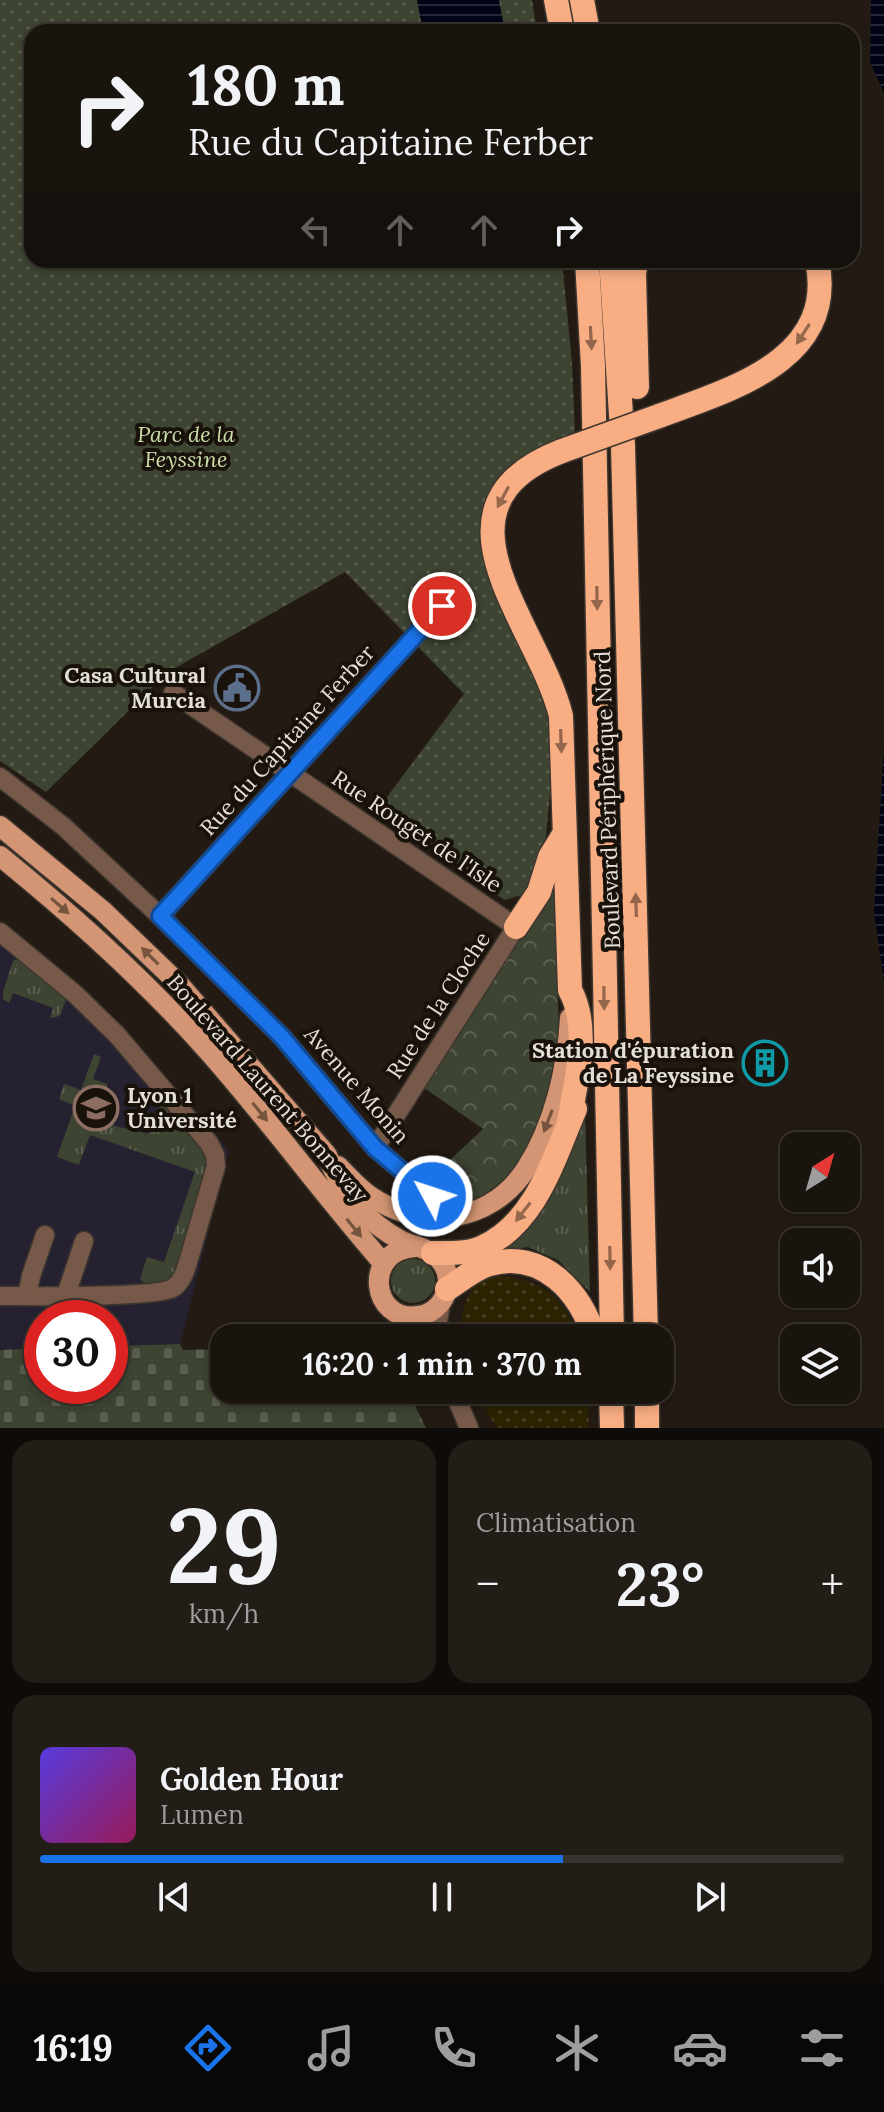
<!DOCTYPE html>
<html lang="fr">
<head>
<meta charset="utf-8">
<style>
  :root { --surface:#1a140e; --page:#231d17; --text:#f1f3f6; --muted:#9f9e9e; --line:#38332e; --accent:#1a73e8 }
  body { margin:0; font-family:Lora,serif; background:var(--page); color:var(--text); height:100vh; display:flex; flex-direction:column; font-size:30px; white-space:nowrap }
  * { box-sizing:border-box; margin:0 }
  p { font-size:26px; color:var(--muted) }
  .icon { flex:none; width:44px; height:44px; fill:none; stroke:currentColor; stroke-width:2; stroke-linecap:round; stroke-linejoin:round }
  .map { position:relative; height:1428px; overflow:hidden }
  .drawer { display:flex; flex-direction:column; gap:12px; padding:12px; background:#0e0b08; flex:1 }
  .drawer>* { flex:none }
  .top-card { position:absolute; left:24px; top:24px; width:836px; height:244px; border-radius:24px; box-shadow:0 4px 12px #0003,0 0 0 2px var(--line); background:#1a140e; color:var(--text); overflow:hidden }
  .needle { width:52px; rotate:37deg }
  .controls { position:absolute; left:780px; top:1132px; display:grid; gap:16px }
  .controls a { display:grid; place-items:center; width:80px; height:80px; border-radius:16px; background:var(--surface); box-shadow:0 4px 12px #0003,0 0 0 2px var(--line); font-size:40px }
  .speed { position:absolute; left:24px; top:1300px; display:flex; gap:16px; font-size:40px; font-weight:700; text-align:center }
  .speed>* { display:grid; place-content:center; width:104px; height:104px; border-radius:50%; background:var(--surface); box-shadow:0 4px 12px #0003,0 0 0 2px var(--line); line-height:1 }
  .speed .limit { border:12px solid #d22; background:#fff; color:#111 }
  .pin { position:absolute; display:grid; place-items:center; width:68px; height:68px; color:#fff; margin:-34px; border:4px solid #fff; border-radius:50%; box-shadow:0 2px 8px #0007 }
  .me { position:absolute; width:88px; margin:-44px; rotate:310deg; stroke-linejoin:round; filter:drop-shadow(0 0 6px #0008) }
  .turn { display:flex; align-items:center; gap:28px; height:168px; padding:0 32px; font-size:36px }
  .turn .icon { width:104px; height:104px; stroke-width:2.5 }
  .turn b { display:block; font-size:56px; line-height:68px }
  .lanes { display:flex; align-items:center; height:76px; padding:0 32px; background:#0003; justify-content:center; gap:40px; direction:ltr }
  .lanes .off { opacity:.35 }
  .big { font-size:60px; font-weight:800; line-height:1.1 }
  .drawer .tile { flex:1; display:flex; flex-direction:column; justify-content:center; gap:12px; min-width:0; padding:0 28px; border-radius:24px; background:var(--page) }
  .drawer .dial { align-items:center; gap:0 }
  .dial b { font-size:104px; line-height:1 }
  .song { display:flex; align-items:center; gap:24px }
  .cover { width:96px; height:96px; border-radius:12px; background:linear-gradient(135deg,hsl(250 70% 55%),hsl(330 70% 35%)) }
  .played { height:8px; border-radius:4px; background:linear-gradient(90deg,var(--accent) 65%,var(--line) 65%) }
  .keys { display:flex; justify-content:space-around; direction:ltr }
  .heat { display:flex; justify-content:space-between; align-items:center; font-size:44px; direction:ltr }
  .drawer .tiles { flex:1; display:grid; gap:12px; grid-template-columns:1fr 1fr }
  .tile:last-child { grid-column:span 2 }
  .trip { position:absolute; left:210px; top:1324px; width:464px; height:80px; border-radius:24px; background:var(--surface); box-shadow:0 4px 12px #0003,0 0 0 2px var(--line); font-weight:800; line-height:80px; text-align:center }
  .menu { display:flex; height:128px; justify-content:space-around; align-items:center; background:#0a0806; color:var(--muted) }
  .menu .icon { width:56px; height:56px }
  .menu .active { color:var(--accent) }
  .menu b { font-size:36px; color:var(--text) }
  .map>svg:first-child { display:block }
  .education { fill:#262130 }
  .grass { fill:url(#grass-tufts) }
  .forest { fill:url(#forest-crowns) }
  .sand { fill:url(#sand-dots) }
  .cemetery { fill:url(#cemetery-stones) }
  .park { fill:url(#park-dots) }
  .water { fill:url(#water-rules) }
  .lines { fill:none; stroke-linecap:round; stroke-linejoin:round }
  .minor-casing { stroke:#3e362f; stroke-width:21 }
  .major-casing { stroke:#3e362f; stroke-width:23 }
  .highway-casing { stroke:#3e362f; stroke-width:27 }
  .minor { stroke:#775949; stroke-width:18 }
  .major { stroke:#d39573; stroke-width:20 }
  .highway { stroke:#f8ad83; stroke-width:24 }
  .highway-bridge-casing { stroke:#3e362f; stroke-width:27; stroke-linecap:butt }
  .highway-bridge { stroke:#f8ad83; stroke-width:24 }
  .oneway { fill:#94674d }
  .oneway2 { fill:#76543e }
  .route-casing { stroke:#114b97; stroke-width:20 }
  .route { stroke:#1a73e8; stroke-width:14 }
  .labels { text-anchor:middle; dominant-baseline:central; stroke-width:8; stroke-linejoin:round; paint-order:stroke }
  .park-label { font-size:22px; font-style:italic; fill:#cbdea9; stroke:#19120a }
  .poi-label { font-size:22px; font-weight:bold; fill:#e4dfd9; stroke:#19120a; text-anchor:end }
  .street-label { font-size:22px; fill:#e4dfd9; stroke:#19120a }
</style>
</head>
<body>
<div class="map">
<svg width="884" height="1428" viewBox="0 0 884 1428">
  <defs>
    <pattern id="grass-tufts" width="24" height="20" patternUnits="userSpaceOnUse" patternTransform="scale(2)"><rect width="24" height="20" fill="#3e4432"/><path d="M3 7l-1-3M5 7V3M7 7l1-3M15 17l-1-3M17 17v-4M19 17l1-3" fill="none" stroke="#5a5f4f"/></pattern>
    <pattern id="forest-crowns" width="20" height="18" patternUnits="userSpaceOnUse" patternTransform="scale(2)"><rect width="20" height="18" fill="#3e4432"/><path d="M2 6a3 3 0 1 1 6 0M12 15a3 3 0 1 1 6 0" fill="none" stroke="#5a5f4f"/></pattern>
    <pattern id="sand-dots" width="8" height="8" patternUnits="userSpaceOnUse" patternTransform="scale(2)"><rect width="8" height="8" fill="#2c2303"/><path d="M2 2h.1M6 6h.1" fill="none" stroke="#4a4227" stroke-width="1.8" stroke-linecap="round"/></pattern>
    <pattern id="cemetery-stones" width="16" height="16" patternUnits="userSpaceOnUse" patternTransform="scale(2)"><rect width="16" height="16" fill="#3e4432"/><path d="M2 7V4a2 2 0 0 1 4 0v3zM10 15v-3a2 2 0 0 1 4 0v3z" fill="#5a5f4f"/></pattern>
    <pattern id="park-dots" width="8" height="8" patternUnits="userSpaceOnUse" patternTransform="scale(2)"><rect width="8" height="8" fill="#3e4432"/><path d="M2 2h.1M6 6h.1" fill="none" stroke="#5a5f4f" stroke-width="1.8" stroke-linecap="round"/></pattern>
    <pattern id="water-rules" width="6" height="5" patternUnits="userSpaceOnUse" patternTransform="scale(2)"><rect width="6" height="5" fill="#000414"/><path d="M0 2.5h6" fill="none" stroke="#252836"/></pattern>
  </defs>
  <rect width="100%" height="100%" fill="#231b13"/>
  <!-- education -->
  <path class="education" d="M0 922 47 957 107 1012 229 1151 180 1344 110 1346V1318H42V1348L0 1350Z"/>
  <!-- grass -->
  <g class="grass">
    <path d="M21 957 67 997 60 1016 50 1018 53 1008 13 993 9 1003 3 999V992L13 961Z"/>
    <path d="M94 1054 101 1057 93 1079 108 1084 97 1117 115 1126 149 1134 164 1095 203 1144 208 1160 179 1272 163 1286H147L140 1279 147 1257 164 1262 195 1172 90 1135 79 1165 57 1157 75 1106 59 1099 64 1084 81 1090Z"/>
    <path d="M585 1114 590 1292 558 1260 528 1247 486 1253Z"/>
    <circle cx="413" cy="1281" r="22"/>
  </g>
  <!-- forest -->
  <path class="forest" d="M555 869 559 1044 545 1110 517 1169 477 1200 447 1204 434 1175 483 1129 423 1087Z"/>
  <!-- sand -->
  <g class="sand">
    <path d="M501 1276C548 1282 561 1297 580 1338H460C462 1307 465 1280 501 1276Z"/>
    <path d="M476 1390H587L589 1428H496Z"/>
  </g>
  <!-- cemetery -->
  <path class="cemetery" d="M180 1344 183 1350 224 1349V1390H407L426 1428H0V1350L42 1348V1386H110V1346Z"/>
  <!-- park -->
  <path class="park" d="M0 0H532L537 32H32V260H562L572 363 575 436 543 449 506 470 487 503 481 542 489 575 552 716 551 782 544 856 528 893 505 900 375 813 464 694 345 572 168 672 46 792 0 761Z"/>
  <!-- water -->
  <g class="water">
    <path d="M417 0H499L505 32H423Z"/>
    <path d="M871 0H884V93L870 62Z"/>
    <path d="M884 746V982L874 912Z"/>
  </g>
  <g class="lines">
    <!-- minor casing -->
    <g class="minor-casing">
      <g id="minor">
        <path d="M173 693 516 927 375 1148"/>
        <path d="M0 777 63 826 160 916 282 1037 375 1148 432 1196"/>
        <path d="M160 916 442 606 439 594"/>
        <path d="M0 932 75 994 117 1035 209 1143 215 1155 216 1166 188 1262C185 1272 182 1282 173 1288 155 1298 29 1296 0 1296"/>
        <path d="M66 1295 84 1241"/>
        <path d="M27 1296 31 1276 45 1235"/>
        <path d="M406 1316 425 1338"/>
        <path d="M438 1338 437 1327 441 1303"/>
        <path d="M453 1390 469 1428"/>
      </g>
    </g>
    <!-- major casing -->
    <g class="major-casing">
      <g id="major">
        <path d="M0 826 103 911 178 983 327 1155C341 1192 366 1222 402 1241 415 1247 430 1248 440 1260 457 1280 445 1312 418 1316 371 1323 362 1250 415 1247"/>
        <path d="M0 856C74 916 145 980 209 1052 269 1120 323 1194 383 1263"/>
        <path d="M338 1166C348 1176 358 1188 370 1196 421 1231 490 1224 526 1169 554 1126 567 1069 570 1018"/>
      </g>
    </g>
    <!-- highway casing -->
    <g class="highway-casing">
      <g id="highway">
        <path d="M556 0 562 32"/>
        <path d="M582 0 588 32"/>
        <path d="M587 260 593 366 612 1338"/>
        <path d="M611 260 623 446 646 1338"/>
        <path d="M636 260 634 274 637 387"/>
        <path d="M659 416C731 389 838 360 817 260"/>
        <path d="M562 451C418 506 539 625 561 716L570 990C591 1029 576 1080 569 1122"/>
        <path d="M516 927 539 892 550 857 563 836"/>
        <path d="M433 1253C450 1253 468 1254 483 1247 536 1223 554 1158 575 1109"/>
        <path d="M447 1289C460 1281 475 1268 490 1264 541 1249 582 1292 594 1338"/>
        <path d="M611 1390 612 1428"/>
        <path d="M647 1390V1428"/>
      </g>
    </g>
    <!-- minor -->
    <use href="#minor" class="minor"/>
    <!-- major -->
    <use href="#major" class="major"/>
    <!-- highway -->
    <use href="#highway" class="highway"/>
    <!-- highway-bridge casing -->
    <g class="highway-bridge-casing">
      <path id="highway-bridge" d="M562 451 659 416"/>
    </g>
    <!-- highway-bridge -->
    <use href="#highway-bridge" class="highway-bridge"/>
  </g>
  <!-- one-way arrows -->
  <defs><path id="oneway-solid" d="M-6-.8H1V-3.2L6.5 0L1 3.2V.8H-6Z" transform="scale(2)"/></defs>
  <g class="oneway">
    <use href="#oneway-solid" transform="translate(803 334) rotate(123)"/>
    <use href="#oneway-solid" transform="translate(591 338) rotate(87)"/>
    <use href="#oneway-solid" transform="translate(503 497) rotate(118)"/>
    <use href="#oneway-solid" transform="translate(597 598) rotate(89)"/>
    <use href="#oneway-solid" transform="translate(561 741) rotate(88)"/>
    <use href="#oneway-solid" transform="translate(636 905) rotate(-92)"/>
    <use href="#oneway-solid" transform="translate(604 998) rotate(89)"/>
    <use href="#oneway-solid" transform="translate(523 1212) rotate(128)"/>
    <use href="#oneway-solid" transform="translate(610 1258) rotate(89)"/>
  </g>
  <g class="oneway2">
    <use href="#oneway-solid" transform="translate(60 906) rotate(41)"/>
    <use href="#oneway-solid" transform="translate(150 956) rotate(-135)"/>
    <use href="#oneway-solid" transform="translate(260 1112) rotate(51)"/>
    <use href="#oneway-solid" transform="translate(548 1121) rotate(111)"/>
    <use href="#oneway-solid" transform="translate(354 1228) rotate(51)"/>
  </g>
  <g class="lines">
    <!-- route casing -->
    <g class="route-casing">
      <path id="route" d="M432 1196 375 1148 282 1037 160 916 442 606"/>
    </g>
    <!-- route -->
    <use href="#route" class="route"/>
  </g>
  <!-- icons -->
  <defs>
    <g id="civic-ring" transform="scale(2.3)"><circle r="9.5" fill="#19120a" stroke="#5c6f8a" stroke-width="1.5"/><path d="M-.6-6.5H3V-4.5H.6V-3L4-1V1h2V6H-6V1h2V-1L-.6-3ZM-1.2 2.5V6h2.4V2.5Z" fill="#5c6f8a"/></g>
    <g id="building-ring" transform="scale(2.3)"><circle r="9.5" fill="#19120a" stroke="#0f9aa8" stroke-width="1.5"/><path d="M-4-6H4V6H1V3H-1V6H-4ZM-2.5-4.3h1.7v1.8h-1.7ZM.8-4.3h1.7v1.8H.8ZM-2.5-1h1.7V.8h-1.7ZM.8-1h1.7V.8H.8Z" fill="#0f9aa8"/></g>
    <g id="university-ring" transform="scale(2.3)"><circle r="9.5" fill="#19120a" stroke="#8d6e63" stroke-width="1.5"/><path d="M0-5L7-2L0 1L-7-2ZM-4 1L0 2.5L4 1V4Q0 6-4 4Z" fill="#8d6e63"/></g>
  </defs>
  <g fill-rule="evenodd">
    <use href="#civic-ring" x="237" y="688"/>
    <use href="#building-ring" x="765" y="1063"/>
    <use href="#university-ring" x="96" y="1108"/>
  </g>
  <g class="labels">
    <!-- park labels -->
    <g class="park-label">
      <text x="186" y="434">Parc de la<tspan x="186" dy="25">Feyssine</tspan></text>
    </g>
    <!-- poi labels -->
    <g class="poi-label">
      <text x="206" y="675">Casa Cultural<tspan x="206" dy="25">Murcia</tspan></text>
      <text x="734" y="1050">Station d'épuration<tspan x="734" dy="25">de La Feyssine</tspan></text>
      <text x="127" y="1095" text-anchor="start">Lyon 1<tspan x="127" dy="25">Université</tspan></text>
    </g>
    <!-- street labels -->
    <g class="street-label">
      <text transform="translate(287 740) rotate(-48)">Rue du Capitaine Ferber</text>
      <text transform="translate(607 800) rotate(-92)">Boulevard Périphérique Nord</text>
      <text transform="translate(417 831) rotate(34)">Rue Rouget de l'Isle</text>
      <text transform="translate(438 1005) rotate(-57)">Rue de la Cloche</text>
      <text transform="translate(357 1085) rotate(49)">Avenue Monin</text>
      <text transform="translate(268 1088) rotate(49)">Boulevard Laurent Bonnevay</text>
    </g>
  </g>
</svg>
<div class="controls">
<a><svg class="needle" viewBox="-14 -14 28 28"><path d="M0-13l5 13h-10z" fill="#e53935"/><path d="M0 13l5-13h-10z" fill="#9f9e9e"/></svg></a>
<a><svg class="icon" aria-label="sound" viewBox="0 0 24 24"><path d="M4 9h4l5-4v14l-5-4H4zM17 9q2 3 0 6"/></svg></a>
<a><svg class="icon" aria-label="layers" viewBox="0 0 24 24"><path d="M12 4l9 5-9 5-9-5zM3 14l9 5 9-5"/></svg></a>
</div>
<div class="speed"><div class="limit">30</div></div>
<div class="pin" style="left:442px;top:606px;background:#d93025"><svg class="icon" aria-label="arrive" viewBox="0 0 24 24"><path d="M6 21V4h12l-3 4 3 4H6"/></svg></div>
<svg class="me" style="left:432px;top:1196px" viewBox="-20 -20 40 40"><circle r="17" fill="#1a73e8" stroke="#fff" stroke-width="3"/><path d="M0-11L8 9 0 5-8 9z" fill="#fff"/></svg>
<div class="trip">16:20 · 1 min · 370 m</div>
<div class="top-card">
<div class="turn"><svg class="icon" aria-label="right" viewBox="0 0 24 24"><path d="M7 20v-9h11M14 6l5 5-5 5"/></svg><div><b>180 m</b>Rue du Capitaine Ferber</div></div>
<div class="lanes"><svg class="icon off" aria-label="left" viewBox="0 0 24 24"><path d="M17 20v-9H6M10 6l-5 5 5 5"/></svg><svg class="icon off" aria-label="ahead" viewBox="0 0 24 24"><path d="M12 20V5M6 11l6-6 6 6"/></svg><svg class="icon off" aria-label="ahead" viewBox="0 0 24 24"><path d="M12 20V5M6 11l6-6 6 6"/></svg><svg class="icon" aria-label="right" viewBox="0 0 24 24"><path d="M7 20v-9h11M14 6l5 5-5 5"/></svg></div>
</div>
</div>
<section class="drawer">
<div class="tiles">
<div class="tile dial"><b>29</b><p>km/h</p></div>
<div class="tile"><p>Climatisation</p>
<div class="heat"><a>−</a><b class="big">23°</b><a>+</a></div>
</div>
<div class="tile">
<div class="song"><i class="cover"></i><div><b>Golden Hour</b><p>Lumen</p></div></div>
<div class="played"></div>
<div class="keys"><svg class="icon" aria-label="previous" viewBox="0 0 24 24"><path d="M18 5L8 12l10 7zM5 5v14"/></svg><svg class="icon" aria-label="pause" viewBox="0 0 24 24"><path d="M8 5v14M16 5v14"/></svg><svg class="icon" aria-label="next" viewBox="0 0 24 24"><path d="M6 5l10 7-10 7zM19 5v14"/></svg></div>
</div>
</div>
</section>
<nav class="menu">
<b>16:19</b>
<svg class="icon active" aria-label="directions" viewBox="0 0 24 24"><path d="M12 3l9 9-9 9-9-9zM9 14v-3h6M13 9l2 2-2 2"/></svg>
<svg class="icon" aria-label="music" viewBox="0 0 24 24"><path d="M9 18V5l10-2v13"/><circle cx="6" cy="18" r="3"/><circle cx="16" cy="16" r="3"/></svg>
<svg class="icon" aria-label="phone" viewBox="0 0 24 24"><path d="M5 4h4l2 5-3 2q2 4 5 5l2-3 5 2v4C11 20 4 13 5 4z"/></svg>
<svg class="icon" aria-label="climate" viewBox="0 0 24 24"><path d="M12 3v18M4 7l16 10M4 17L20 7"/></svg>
<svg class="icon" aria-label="car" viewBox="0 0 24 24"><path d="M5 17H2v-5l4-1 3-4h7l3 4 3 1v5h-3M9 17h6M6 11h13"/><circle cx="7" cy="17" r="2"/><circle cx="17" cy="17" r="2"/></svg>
<svg class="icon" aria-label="filters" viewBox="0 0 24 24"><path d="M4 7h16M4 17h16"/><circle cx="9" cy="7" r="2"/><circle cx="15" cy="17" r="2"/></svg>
</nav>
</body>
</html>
